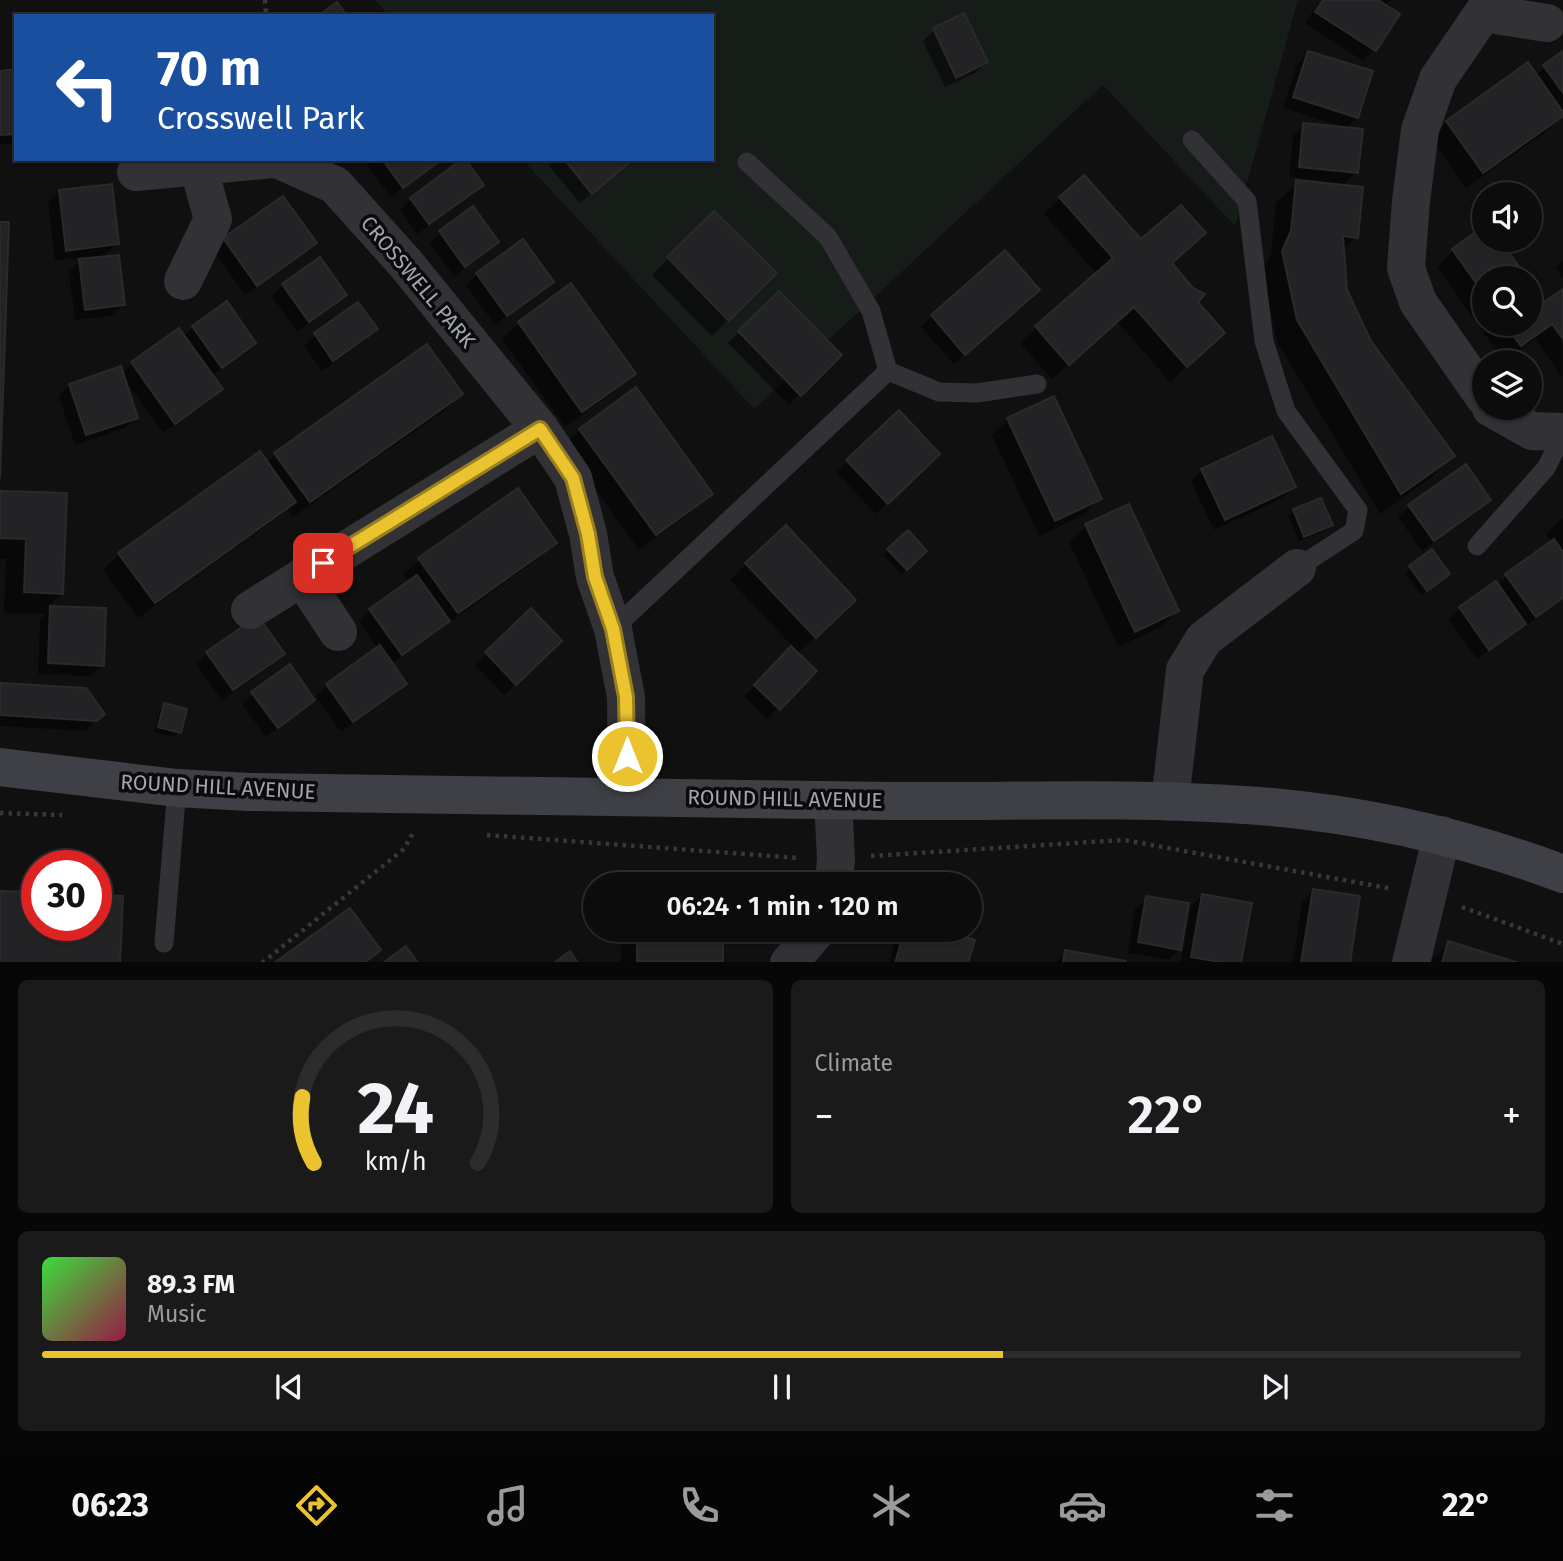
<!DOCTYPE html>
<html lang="en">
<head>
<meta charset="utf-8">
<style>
  :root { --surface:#0c0c0d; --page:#1a1a1b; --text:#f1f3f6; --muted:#9a9b9d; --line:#2c2c2e; --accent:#eac32f }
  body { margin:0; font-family:"Fira Sans",sans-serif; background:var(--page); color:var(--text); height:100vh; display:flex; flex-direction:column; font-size:26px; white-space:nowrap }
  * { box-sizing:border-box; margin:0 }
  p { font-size:23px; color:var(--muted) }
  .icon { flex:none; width:38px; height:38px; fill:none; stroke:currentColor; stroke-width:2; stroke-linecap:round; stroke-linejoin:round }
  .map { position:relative; height:962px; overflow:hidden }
  .panel { display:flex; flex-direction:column; gap:18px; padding:18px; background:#070707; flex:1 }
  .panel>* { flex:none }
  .top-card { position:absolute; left:14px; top:14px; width:700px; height:147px; border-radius:0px; box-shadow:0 2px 5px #0004,0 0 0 2px var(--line); background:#1a4fa0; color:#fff; overflow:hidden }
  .controls { position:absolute; left:1472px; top:182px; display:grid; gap:14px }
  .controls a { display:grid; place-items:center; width:70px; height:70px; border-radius:50%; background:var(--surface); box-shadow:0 2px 5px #0004,0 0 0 2px var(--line); font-size:35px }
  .speed { position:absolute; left:21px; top:850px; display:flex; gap:14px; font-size:35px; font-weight:700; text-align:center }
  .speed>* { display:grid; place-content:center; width:91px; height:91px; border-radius:50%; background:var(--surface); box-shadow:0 2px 5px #0004,0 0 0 2px var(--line); line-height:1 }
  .speed .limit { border:10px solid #d22; background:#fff; color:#111 }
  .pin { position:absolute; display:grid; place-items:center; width:60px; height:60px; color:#fff; margin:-30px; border-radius:14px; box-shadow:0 4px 10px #0006 }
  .me { position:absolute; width:77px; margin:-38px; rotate:0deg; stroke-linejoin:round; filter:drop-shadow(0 0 5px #0008) }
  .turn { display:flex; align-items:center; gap:24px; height:147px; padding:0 28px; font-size:32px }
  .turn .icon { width:91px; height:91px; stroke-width:2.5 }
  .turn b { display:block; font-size:49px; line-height:60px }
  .big { font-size:52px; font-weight:600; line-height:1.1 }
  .panel .tile { flex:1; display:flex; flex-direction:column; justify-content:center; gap:10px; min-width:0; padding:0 24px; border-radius:10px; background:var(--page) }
  .panel .dial { align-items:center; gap:0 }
  .dial svg { height:182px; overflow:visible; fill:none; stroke:var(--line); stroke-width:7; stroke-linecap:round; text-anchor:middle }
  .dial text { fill:var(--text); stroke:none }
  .song { display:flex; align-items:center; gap:21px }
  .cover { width:84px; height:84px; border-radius:10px; background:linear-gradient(135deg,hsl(120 70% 55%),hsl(340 70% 35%)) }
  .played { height:7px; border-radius:4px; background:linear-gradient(90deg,var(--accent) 65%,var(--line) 65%) }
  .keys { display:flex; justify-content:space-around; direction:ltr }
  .heat { display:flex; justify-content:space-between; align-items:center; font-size:38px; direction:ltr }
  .panel .tiles { flex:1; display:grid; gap:18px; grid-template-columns:1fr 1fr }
  .tile:last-child { grid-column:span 2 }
  .trip { position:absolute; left:583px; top:872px; width:399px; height:70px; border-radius:35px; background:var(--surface); box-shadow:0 2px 5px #0004,0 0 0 2px var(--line); font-weight:600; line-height:70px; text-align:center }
  .menu { display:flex; height:112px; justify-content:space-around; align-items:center; background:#050505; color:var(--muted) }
  .menu .icon { width:49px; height:49px }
  .menu .on { color:var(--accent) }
  .menu b { font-size:32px; color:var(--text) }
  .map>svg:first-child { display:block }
  .green { fill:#161c18 }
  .shadow { fill:#0007 }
  .building { fill:#232325; stroke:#2a2a2d; stroke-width:2 }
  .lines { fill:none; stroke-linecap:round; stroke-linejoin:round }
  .path { stroke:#37383d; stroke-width:4.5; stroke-dasharray:3.5 5; stroke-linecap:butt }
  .lane { stroke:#313136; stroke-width:19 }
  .street { stroke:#313136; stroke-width:38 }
  .secondary { stroke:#3f4046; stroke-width:38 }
  .route-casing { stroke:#987f1f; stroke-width:18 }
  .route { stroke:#eac32f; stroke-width:12 }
  .labels { text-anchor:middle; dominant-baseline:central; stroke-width:7; stroke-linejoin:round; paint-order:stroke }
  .street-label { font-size:21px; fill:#a1a4b2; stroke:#0b0b0c }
</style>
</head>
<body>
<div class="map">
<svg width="1563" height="963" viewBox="0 0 1563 963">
  <rect width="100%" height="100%" fill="#101011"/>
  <!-- green -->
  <path class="green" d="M375 0H1298L1235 226 1103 85 754 409 522 159H712V16H389Z"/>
  <!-- shadow -->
  <g class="shadow">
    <path d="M1321 0H1391L1384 6 1397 15 1374 50 1363 61 1305 23Z"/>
    <path d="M964 15 986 62 975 73 945 87 923 41 934 30Z"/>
    <path d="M1308 53 1357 117 1345 129 1356 172 1342 187 1356 237 1342 251 1345 291 1369 342 1453 456 1432 477 1380 514 1277 342 1262 273 1271 254 1276 203 1297 182 1321 184V181L1289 177 1293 136 1304 125 1343 127 1283 108 1297 64Z"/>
    <path d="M1563 53V118L1561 116 1547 131 1466 188 1431 138 1447 122 1535 76Z"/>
    <path d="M16 71V143L0 144V72Z"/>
    <path d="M363 159H439L428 170 391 197Z"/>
    <path d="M556 159H633L580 203 549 166Z"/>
    <path d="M482 185 471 196 417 234 400 210 411 199Z"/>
    <path d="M59 191 117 243 102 258 124 305 112 316 75 320 69 272 84 257 55 261 48 203Z"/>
    <path d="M1060 198 1141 242 1204 233 1170 265 1196 302 1223 333 1170 382 1117 321 1052 379 1020 343 1097 274 1044 214Z"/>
    <path d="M714 213 774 273 712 336 652 275Z"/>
    <path d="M1484 228V240H1498L1525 278H1484V324H1530V284L1544 305 1563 292 1562 377 1535 339 1504 361 1437 267 1453 250Z"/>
    <path d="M440 232 497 242 486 253 454 276 429 243Z"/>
    <path d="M224 239 314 243 303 254 245 295 213 250Z"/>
    <path d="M319 259 344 295 333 306 297 332 272 296 283 285Z"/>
    <path d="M1563 260V278L1556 268Z"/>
    <path d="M477 274 552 282 541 292 495 325 466 285Z"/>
    <path d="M570 286 633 374 617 390 565 427 502 339 519 323Z"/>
    <path d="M779 293 840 355 789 405 728 343Z"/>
    <path d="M1027 301 954 364 921 327 932 316Z"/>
    <path d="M358 304 376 329 365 340 322 371 304 346 315 335Z"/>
    <path d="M193 327 254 343 243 354 212 376 221 389 210 400 163 433 125 380 136 417 125 428 75 445 59 396 70 385 122 374 132 364 179 330 183 337Z"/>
    <path d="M461 394 445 410 293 517 287 509 277 518 138 618 103 570 119 554 266 463 276 454Z"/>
    <path d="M1008 419 1100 498 1084 515 1039 536 992 435Z"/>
    <path d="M580 430 710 494 694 510 639 550 564 446Z"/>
    <path d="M938 454 876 514 836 472 847 461Z"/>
    <path d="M1202 470 1294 487 1283 498 1214 530 1191 481Z"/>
    <path d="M0 493 62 593 47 608 104 610 102 665 91 676 38 674 40 619 45 614 4 613 6 559H0Z"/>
    <path d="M1320 500 1330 524 1325 530 1299 541 1288 516 1294 511Z"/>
    <path d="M1489 500 1478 511 1422 551 1398 517 1409 506Z"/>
    <path d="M1128 506 1177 611 1161 627 1118 647 1069 542 1086 526Z"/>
    <path d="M1563 518V599L1524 627 1522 625 1477 659 1449 620 1460 609 1495 583 1497 585 1506 576 1552 543 1546 534Z"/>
    <path d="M908 532 925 551 901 574 883 555Z"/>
    <path d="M555 542 538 559 391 664 405 684 394 695 341 732 316 696 327 685 378 649 359 621 370 610 409 583 403 575 420 559Z"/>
    <path d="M1432 551 1443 579 1421 595 1405 573Z"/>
    <path d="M746 564 837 616 797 654 814 671 767 719 744 697 793 647 730 580Z"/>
    <path d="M531 611 560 641 504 695 475 665Z"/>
    <path d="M207 653 283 654 272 665 222 700 196 664Z"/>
    <path d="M0 684 103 714 85 731 0 726Z"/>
    <path d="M253 694 313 700 302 711 266 737 242 704Z"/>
    <path d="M165 705 179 732 174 737 154 732 160 710Z"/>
    <path d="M1313 891 1348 963H1293L1302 902Z"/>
    <path d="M1202 895 1239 963H1181L1191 906Z"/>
    <path d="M1147 898 1180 949 1169 960 1128 953 1135 909Z"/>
    <path d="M622 929H721V961L719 963H621Z"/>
    <path d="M900 929H934L966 963H889L897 933Z"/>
    <path d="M1449 943 1513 963H1429Z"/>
    <path d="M1066 952 1124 963H1055Z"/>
  </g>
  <!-- building -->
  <g class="building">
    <path d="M1323 0H1378L1400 14 1376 51 1315 12Z"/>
    <path d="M337 2 347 16H318Z"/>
    <path d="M964 13 988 62 956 78 933 28Z"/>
    <path d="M1308 51 1373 71 1358 118 1293 97Z"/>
    <path d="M1563 51V93L1543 65Z"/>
    <path d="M1528 62 1563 112V116L1483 173 1446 121Z"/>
    <path d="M16 69V134L0 135V71Z"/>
    <path d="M1303 123 1363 129 1358 173 1299 167Z"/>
    <path d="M382 159H441V160L403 188Z"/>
    <path d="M462 159H465L484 185 429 224 410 198Z"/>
    <path d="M564 159H633L592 194Z"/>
    <path d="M1084 175 1141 239 1181 205 1206 233 1172 263 1193 288 1205 294 1198 302 1225 333 1187 367 1134 307 1069 365 1035 326 1113 258 1059 197Z"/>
    <path d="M1296 180 1363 187 1358 238 1343 236 1347 290 1371 341 1455 456 1401 494 1297 320 1282 251 1291 231Z"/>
    <path d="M112 184 119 244 66 251 59 190Z"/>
    <path d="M283 196 317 243 257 286 223 238Z"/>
    <path d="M473 206 499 242 465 267 439 231Z"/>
    <path d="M714 211 777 273 729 321 667 257Z"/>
    <path d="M0 222H9L0 479Z"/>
    <path d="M1484 226V240H1500L1527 278H1484V294L1452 249Z"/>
    <path d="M523 239 554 282 507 316 476 273Z"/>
    <path d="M1005 250 1040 290 965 355 931 315Z"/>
    <path d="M119 255 125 305 85 310 79 259Z"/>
    <path d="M320 257 347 295 309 322 282 284Z"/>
    <path d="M1530 281 1544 302 1563 289V339L1552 324 1521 346 1505 324H1530Z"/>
    <path d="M571 283 636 374 582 412 518 322Z"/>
    <path d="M779 291 842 355 801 396 738 331Z"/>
    <path d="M227 301 256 343 222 368 192 326Z"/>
    <path d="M358 302 378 329 333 361 314 333Z"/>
    <path d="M179 328 223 389 175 424 131 362Z"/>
    <path d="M427 344 463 394 310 502 274 453Z"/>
    <path d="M121 366 138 418 86 435 69 384Z"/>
    <path d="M636 387 713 494 656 535 579 429Z"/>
    <path d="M1054 396 1102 499 1055 521 1007 418Z"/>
    <path d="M899 410 940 454 888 504 846 460Z"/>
    <path d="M1272 436 1296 487 1225 520 1201 469Z"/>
    <path d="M260 451 296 502 155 603 118 553Z"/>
    <path d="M1466 464 1491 500 1434 541 1408 505Z"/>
    <path d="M518 488 557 543 458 613 418 558Z"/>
    <path d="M0 491 67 493 63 594 24 592 26 539 0 538Z"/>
    <path d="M1321 498 1333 525 1304 537 1293 509Z"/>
    <path d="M1129 504 1179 611 1135 632 1085 524Z"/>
    <path d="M786 525 856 600 816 638 745 563Z"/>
    <path d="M908 530 927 551 907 570 887 549Z"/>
    <path d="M1554 539 1563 552V598L1536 617 1505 574Z"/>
    <path d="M1432 549 1450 574 1427 591 1409 566Z"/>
    <path d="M417 575 450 621 402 655 369 609Z"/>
    <path d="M1496 581 1526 624 1489 650 1459 607Z"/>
    <path d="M50 606 106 608 104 666 48 663Z"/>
    <path d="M531 608 562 641 516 685 485 652Z"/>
    <path d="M258 616 285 654 233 690 206 652Z"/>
    <path d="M380 645 407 684 353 722 326 684Z"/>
    <path d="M791 646 817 671 780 710 754 685Z"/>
    <path d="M290 664 315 700 278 728 251 692Z"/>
    <path d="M0 683 86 688 105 714 97 721 0 715Z"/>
    <path d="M164 703 187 709 181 733 158 727Z"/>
    <path d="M1313 889 1360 896 1350 963H1301Z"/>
    <path d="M0 891 37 892V926H96V895L123 896 120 963H0Z"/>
    <path d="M1202 894 1252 903 1241 963H1225L1191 957Z"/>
    <path d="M1146 896 1189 903 1181 950 1138 942Z"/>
    <path d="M350 908 381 950 364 963H274Z"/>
    <rect x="637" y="929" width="86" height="32"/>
    <path d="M905 929H940L975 940 968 963H895Z"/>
    <path d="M1448 941 1519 963H1442Z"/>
    <path d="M406 946 418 963H383Z"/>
    <path d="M1065 950 1126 961V963H1063Z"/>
    <path d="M570 951 578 963H554Z"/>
  </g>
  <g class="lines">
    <!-- path -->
    <g class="path">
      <path d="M265 0 266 16"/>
      <path d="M0 813 62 815"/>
      <path d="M487 835 799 858"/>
      <path d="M871 856 1124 840 1393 889"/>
      <path d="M1462 907 1563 944"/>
      <path d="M262 963 404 849 414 831"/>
    </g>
    <!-- lane -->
    <g class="lane">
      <path d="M1192 140 1247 201 1264 341 1286 411 1358 510 1354 531 1297 568"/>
      <path d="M888 371 939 392 977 393 1037 384"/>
      <path d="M1477 546 1546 468 1563 435"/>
      <path d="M613 629 888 371 871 311 828 237 747 162"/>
      <path d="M164 943 177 788"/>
    </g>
    <!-- street -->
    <g class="street">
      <path d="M277 159 335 185 406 264 540 429 573 478 588 534 595 577 613 629 626 697 627 796"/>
      <path d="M136 172 273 159"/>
      <path d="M183 281 213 219 198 166"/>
      <path d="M1484 397 1418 302 1406 268 1411 201 1420 130 1438 79 1483 13 1547 23"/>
      <path d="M1491 408 1532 431 1563 432"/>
      <path d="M302 577 338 632"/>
      <path d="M250 610 540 429"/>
      <path d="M833 800 836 858 834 884"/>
      <path d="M1170 802 1185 670 1204 639 1297 568"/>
      <path d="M789 963 818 929"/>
      <path d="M1411 963 1442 835"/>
    </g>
    <!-- secondary -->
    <path class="secondary" d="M0 767 177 788 249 792C464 795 679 798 893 801 1019 802 1147 796 1272 807 1371 816 1470 839 1563 874"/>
  </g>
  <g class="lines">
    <!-- route casing -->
    <g class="route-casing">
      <path id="route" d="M323 563 540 429 573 478 588 534 595 577 613 629 626 697 627 756"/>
    </g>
    <!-- route -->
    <use href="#route" class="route"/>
  </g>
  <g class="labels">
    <!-- street labels -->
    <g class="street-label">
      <text transform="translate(418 282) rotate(50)">CROSSWELL PARK</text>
      <text transform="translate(218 787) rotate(3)">ROUND HILL AVENUE</text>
      <text transform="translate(785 799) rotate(1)">ROUND HILL AVENUE</text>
    </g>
  </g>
</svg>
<div class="controls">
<a><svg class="icon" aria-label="sound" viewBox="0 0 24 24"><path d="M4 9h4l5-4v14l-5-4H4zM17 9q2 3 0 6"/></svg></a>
<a><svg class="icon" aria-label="search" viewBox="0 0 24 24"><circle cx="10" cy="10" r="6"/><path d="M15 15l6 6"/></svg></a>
<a><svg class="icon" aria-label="layers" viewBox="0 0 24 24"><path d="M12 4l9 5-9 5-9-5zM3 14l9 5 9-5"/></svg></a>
</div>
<div class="speed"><div class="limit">30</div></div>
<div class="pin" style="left:323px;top:563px;background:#d93025"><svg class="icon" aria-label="arrive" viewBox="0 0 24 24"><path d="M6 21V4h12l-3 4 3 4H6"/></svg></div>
<svg class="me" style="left:627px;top:756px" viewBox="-20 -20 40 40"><circle r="17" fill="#eac32f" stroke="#fff" stroke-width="3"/><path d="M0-11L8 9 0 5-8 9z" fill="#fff"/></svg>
<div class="trip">06:24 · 1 min · 120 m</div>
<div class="top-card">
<div class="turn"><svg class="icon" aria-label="left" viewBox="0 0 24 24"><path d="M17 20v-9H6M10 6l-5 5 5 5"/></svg><div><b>70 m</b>Crosswell Park</div></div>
</div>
</div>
<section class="panel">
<div class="tiles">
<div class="tile dial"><svg viewBox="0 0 100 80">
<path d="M14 69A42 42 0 1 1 86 69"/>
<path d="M14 69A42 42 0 0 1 9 40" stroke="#eac32f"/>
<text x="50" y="56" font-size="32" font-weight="700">24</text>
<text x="50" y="72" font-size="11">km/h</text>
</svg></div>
<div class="tile"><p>Climate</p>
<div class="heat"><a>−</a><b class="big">22°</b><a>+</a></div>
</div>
<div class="tile">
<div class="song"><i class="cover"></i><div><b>89.3 FM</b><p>Music</p></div></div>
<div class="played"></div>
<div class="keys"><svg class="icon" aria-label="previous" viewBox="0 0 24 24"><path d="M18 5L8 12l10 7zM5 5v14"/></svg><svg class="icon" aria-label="pause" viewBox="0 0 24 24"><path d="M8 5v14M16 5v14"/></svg><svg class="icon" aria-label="next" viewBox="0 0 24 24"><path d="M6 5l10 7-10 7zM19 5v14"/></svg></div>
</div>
</div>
</section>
<nav class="menu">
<b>06:23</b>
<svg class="icon on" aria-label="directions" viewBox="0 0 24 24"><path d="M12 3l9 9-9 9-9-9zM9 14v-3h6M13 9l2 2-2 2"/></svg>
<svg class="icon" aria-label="music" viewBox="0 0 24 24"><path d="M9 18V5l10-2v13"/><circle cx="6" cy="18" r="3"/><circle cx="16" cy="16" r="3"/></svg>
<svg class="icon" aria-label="phone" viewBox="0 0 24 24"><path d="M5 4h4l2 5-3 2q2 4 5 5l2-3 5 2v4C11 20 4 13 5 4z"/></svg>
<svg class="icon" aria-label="climate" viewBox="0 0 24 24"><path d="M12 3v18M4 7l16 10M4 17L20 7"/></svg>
<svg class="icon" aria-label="car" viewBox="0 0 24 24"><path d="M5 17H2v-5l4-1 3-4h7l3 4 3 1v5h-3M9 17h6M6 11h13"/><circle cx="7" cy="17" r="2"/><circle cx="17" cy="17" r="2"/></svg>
<svg class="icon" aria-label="filters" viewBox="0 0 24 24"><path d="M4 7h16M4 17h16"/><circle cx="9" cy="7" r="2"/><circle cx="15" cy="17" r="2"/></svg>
<b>22°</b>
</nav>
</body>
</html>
